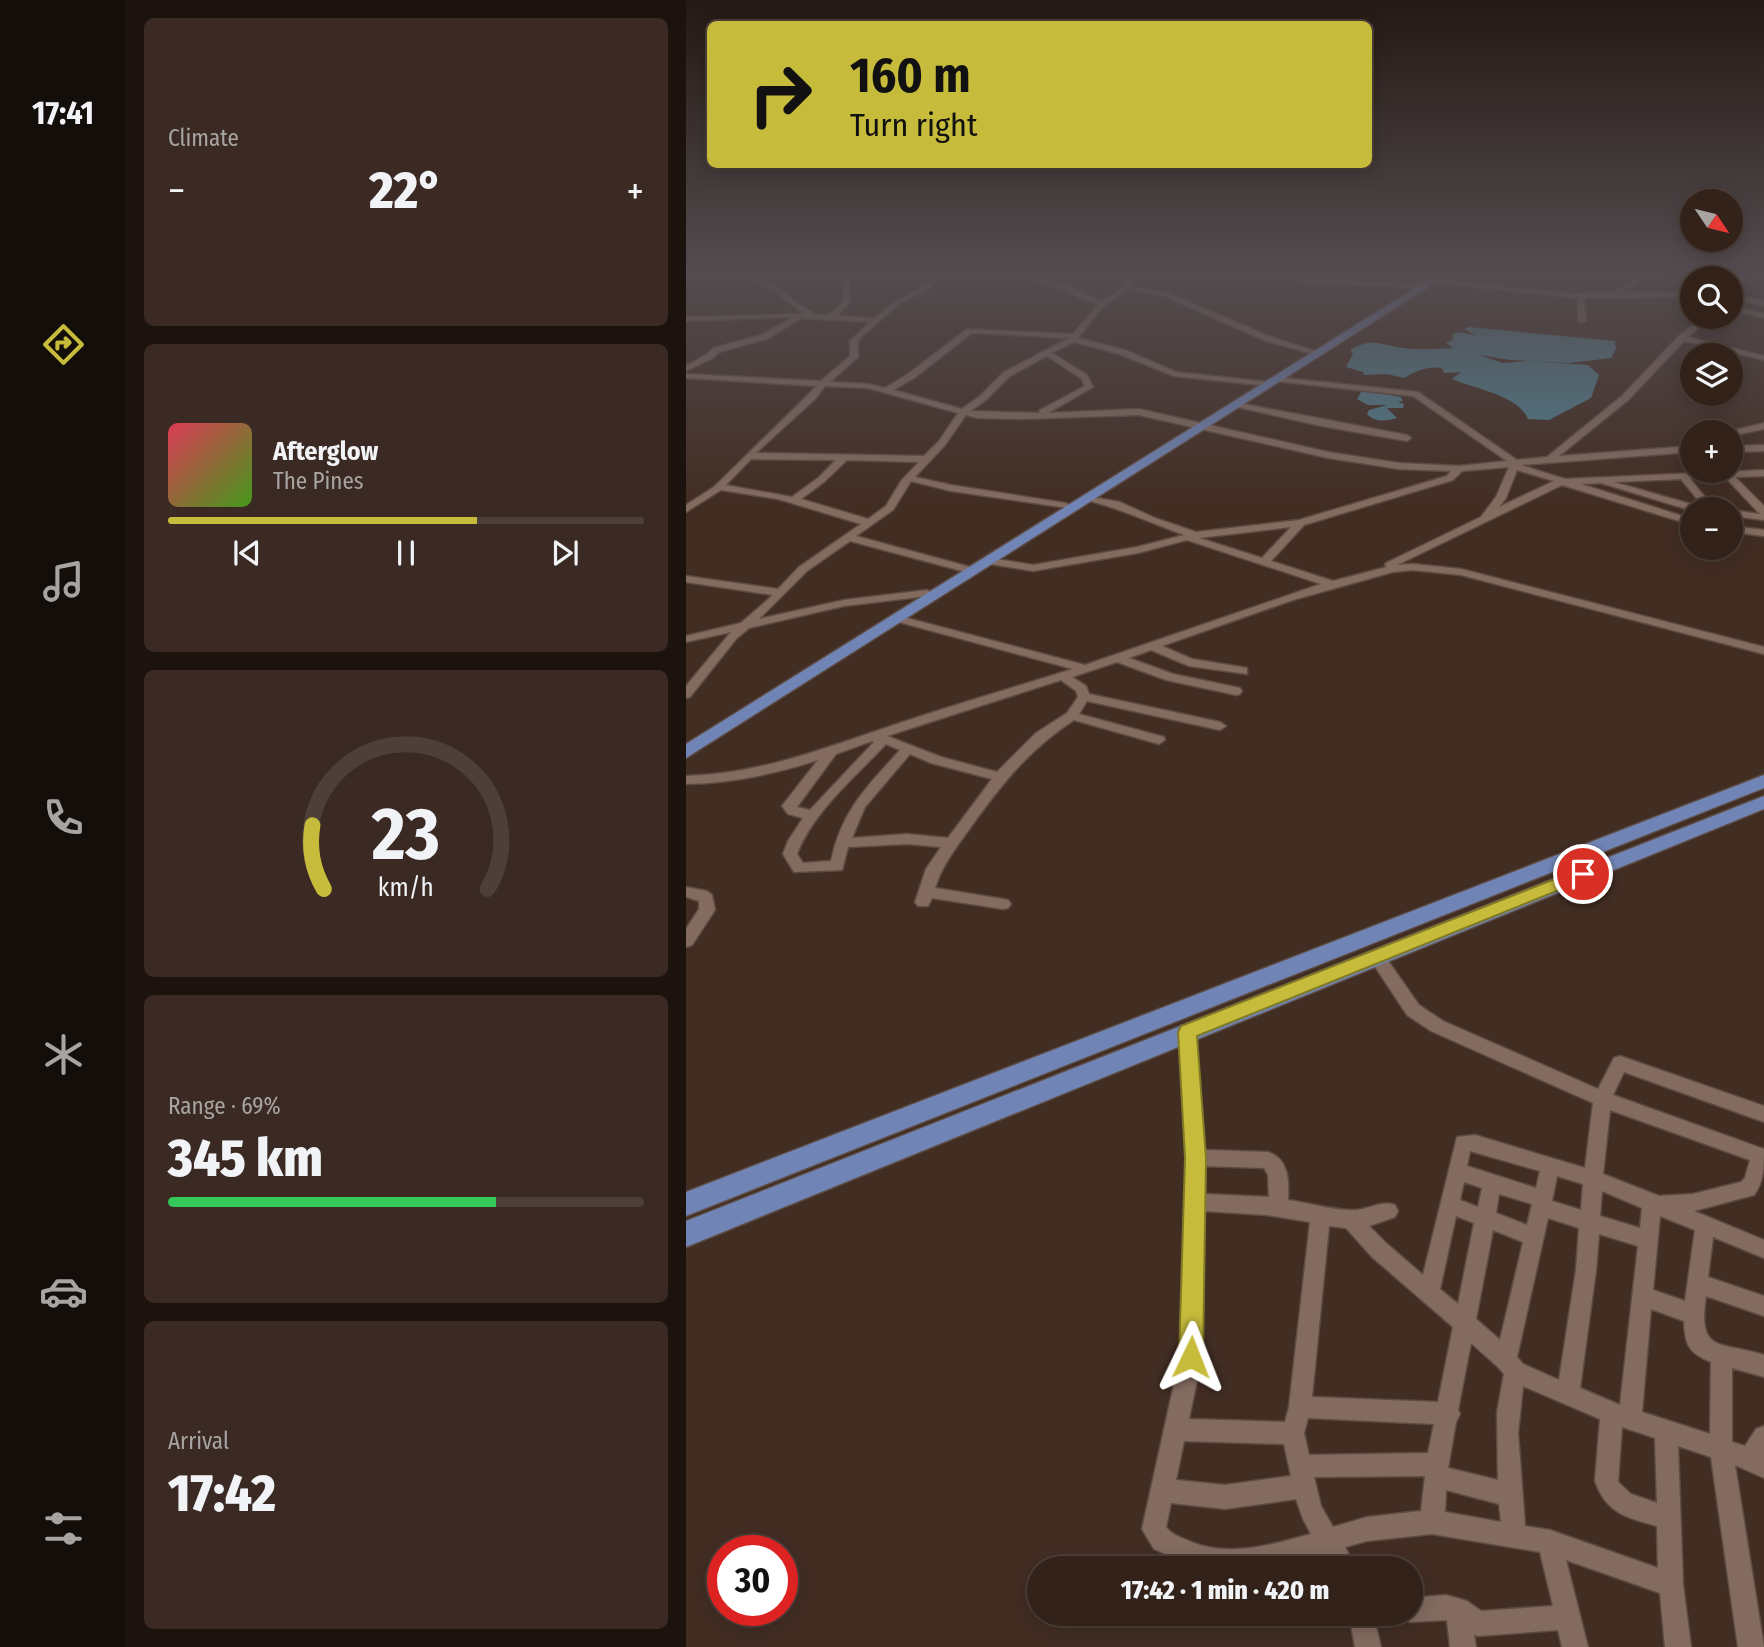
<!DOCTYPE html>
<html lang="en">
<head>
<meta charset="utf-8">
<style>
  :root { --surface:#32221a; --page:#3a2a23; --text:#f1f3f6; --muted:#a8a4a2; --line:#4d3f39; --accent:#c7bb3b }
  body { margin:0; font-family:"Fira Sans Condensed",sans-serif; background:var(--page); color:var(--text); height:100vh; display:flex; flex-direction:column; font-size:26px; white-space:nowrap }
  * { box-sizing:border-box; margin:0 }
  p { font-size:23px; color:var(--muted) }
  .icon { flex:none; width:38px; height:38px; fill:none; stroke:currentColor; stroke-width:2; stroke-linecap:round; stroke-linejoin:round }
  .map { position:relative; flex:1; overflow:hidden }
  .sheet { display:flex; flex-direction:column; gap:18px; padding:18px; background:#1c130e; width:560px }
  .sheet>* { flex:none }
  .hud { position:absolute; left:21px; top:21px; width:665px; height:147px; border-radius:10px; box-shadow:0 4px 18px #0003,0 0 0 2px var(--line); background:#c7bb3b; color:#111; overflow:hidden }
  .needle { width:46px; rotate:125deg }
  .controls { position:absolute; left:994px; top:189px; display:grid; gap:14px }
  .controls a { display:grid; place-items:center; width:63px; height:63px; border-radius:50%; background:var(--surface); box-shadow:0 4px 18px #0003,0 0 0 2px var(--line); font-size:35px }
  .speed { position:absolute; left:21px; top:1535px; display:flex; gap:14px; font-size:35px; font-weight:700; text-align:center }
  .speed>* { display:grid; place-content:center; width:91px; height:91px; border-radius:50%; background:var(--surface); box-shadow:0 4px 18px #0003,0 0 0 2px var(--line); line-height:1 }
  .speed .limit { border:10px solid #d22; background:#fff; color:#111 }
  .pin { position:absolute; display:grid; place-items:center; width:60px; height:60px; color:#fff; margin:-30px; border:4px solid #fff; border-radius:50%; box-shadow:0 2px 7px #0007 }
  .me { position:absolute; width:77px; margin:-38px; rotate:2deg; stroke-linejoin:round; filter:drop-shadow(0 0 5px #0008) }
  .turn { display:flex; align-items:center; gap:24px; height:147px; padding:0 28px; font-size:32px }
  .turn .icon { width:91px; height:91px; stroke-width:2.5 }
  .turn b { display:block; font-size:49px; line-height:60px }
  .big { font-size:52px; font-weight:800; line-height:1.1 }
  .sheet .widget { flex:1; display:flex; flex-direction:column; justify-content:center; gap:10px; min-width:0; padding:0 24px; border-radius:10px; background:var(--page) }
  .sheet .dial { align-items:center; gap:0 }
  .dial svg { height:182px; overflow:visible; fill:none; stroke:var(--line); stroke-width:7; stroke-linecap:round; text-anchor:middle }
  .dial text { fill:var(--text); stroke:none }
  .song { display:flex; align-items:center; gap:21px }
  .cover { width:84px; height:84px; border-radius:10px; background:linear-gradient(135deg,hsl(350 70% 55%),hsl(100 70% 35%)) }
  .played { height:7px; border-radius:4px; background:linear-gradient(90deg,var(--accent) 65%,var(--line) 65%) }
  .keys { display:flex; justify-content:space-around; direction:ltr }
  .heat { display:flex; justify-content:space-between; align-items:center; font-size:38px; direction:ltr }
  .charge { height:10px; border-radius:5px; background:linear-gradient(90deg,#34c759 69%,var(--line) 0) }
  .trip { position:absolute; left:341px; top:1556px; width:396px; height:70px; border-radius:35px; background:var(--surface); box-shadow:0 4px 18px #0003,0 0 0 2px var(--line); font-weight:800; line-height:70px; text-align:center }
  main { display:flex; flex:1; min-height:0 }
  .tab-bar { display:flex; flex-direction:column; width:126px; justify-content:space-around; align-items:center; background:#140e0a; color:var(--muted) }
  .tab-bar .icon { width:49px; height:49px }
  .tab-bar .selected { color:var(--accent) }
  .tab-bar b { font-size:32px; color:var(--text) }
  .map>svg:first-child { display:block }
  .water { fill:#517f8f }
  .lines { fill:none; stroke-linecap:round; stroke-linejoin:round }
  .minor-casing { stroke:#5d4b42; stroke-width:3 }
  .major-casing { stroke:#5d4b42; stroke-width:3 }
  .minor { fill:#836b60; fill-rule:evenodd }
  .major { fill:#7085b6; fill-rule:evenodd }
  .route { fill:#c7bb3b; stroke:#817a26; stroke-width:2 }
</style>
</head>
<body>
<main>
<nav class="tab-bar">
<b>17:41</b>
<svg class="icon selected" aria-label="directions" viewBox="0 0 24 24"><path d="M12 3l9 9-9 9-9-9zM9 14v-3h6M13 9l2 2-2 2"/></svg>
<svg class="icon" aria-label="music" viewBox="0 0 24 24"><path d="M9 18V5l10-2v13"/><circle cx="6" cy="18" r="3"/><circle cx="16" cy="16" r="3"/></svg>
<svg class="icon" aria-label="phone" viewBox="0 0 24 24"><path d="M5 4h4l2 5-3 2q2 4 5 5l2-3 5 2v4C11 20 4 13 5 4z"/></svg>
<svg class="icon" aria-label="climate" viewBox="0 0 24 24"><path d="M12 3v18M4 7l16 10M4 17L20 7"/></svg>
<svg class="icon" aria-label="car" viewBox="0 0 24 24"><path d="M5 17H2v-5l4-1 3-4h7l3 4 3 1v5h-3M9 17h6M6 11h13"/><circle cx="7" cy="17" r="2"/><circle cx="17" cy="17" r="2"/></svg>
<svg class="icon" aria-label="filters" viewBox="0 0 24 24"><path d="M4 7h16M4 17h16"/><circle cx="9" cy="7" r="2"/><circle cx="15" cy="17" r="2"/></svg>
</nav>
<section class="sheet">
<div class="widget"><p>Climate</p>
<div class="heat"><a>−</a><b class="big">22°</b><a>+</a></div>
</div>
<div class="widget">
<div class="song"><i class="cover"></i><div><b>Afterglow</b><p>The Pines</p></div></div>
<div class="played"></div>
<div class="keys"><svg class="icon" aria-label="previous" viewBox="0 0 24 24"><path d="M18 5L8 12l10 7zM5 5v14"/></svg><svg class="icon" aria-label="pause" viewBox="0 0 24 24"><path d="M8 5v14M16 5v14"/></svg><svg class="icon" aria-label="next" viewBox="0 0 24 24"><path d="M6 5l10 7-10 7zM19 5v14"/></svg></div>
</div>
<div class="widget dial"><svg viewBox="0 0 100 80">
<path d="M14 69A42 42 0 1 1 86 69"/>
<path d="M14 69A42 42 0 0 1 9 41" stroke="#c7bb3b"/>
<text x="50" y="56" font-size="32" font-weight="700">23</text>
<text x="50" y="72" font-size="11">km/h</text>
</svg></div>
<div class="widget"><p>Range · 69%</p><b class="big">345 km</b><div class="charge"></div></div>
<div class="widget"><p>Arrival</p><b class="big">17:42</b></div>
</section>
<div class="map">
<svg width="1078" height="1647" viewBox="0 0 1078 1647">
  <rect width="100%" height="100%" fill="#422d23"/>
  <!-- water -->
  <g class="water">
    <path d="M783 327 929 341 930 349 925 358 883 363 824 360 793 355 817 363 842 361 902 365 913 375 905 398 863 420 842 419C832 395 789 389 766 379L775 372 758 373 756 368C740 366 731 371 718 378L701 374 678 375 677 372 660 367 667 354 664 350C687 337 694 345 717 348 733 350 751 349 767 348L760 343 767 340 766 335 772 332 790 335 778 329Z"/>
    <path d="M681 391 715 397 717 401 712 402 718 404 717 408H701L711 418C701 421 689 423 681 414L683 410 701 405H682L671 399 675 392Z"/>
  </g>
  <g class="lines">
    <!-- minor casing -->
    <g class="minor-casing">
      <g id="minor">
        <path d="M0 273H5L0 279Z"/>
        <path d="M51 273C82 273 101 300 126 312L127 314 143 315 158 301 157 282 160 273H166L163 282 164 302 151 316 189 318 209 302 241 285 249 273H256L245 287 213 304 176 336 172 341V357L144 382 182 384 199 388 222 374 281 329 387 334 413 304 396 299 373 288 314 273C334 273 356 278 376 284 390 289 402 297 418 301L436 288 444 273H450L444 286 482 293 583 336 634 353 630 355 577 340 478 296 442 289 415 308 392 338 439 350 490 372 582 382 586 384 582 386 488 376 433 354 388 342 366 353 401 375 407 387 362 413 453 409 642 452 713 463 773 466 821 461 727 396 589 381 585 379 589 377 732 392 831 460 861 457 936 396 993 336 1017 317H1024L1002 337 1078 356V360L998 341 942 400 873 456 1006 446V452L835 465 879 479 1078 470V476L1049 477 1078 506V520L1045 516V510L1074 514 1039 477 1004 479 1029 509H1000L915 483 895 484 1006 519V525L876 485 711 565 727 564 775 569 1078 647V654L775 575 727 570 707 572 607 600 476 646 506 659 561 668V674L503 666 465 650 443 658 487 674 554 688 556 691 554 694 550 695 480 680 431 662 386 677 400 686 403 694 534 722 540 726 534 730 401 701 393 714 478 737 479 740 473 744 388 720C341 751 316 784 284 828 270 848 256 865 249 888L317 899 322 900 325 904 322 908 317 909 246 898 242 906H232L229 902 240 869 255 847 221 844 162 847 156 870 108 872 97 854 102 841 117 818 102 814 96 806 132 760C89 774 46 783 0 784V776C79 774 149 744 223 720 277 702 333 686 387 669L209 621V617H217L399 665 635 584 501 540 452 553 347 571 304 564 299 561 304 558 347 565 451 547 498 535C465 523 434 508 400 500V496L434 502 469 518 510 532 613 520 761 476 765 471 713 469 642 458 453 415 337 419 291 418 280 415 259 445 229 477 265 485 379 503 382 504V508L265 491 225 481 207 510 170 536 284 567V571H276L164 541 121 571 73 619 158 600 241 590 246 593 241 596 158 606 63 628 50 639 4 697 0 698V686L45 632 0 642V636L55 623 87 595 0 582V576L92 589 113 567 175 524 92 499 35 490 0 512V505L28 487 131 386 0 378V374L135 381 164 356V341L184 322 115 318 81 339 33 352 27 358 0 371V366L21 354 27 348 75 335 108 317 0 321V317L120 314 111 309 90 291ZM286 333 383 338 318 372 294 396 276 409 207 390 228 378ZM361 356 395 378 399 386 354 410 353 413 284 411 300 400 324 376ZM139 386 182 388 272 413 253 441 238 456 70 453 129 399ZM65 459 150 460 132 478 106 497 40 485ZM161 460 233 462 215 481 200 506 182 519 115 499 138 482ZM823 467 810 497 795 517 700 563 699 565 701 567 647 581 585 561 618 525 767 480 776 471ZM831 470 868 481 813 507 820 498ZM995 479 1016 505 1001 503 928 482ZM605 527 576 558 513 538ZM375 680 390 691 392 697 381 713 350 733 311 772 255 757 201 736ZM186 741 188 742 124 810 111 807 150 754ZM200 744 214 750C180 788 156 810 145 861L117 863 111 854C127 812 169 777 200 744ZM224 754 245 763 306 779 262 838 221 834 166 838 179 807Z"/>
        <path d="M562 273H583L626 279 738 284 741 286 738 288 626 283Z"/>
        <path d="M948 273H954L951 283 935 293 1006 292V296L898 298 900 321 896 323 892 321V298L737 281 740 279 884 294 925 293 945 282Z"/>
        <path d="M1061 273H1069L1045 289V284Z"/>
        <path d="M1045 294 1078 301V305L1045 298Z"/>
        <path d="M1045 306 1078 314V318L1045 310Z"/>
        <path d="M547 402 721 435 725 438 721 441 635 426 547 406Z"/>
        <path d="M1078 423V429L1045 436V432H1041Z"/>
        <path d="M1078 445V451L1045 452V446Z"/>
        <path d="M1045 526 1078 530V536L1045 532Z"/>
        <path d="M0 887 21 891 26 895 29 910 6 945 0 947V929L13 909V901L0 897Z"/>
        <path d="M690 950 696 952 733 1005 757 1021 912 1089 928 1058 934 1056 1078 1106V1122L938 1072 927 1095 1078 1149C1078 1166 1078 1182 1068 1195L1008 1211 1078 1240V1258L1027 1237 1022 1277 1078 1296V1316L1020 1296C1011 1354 1034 1341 1078 1355V1377L1046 1368V1442L1059 1446 1070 1429 1078 1426V1478L1049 1465 1078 1647H1052L1025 1457 992 1446 997 1585 1005 1647H979L974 1593 880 1560 902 1647H876L872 1630 792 1636 788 1635 790 1647H764L761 1620 724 1622 715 1619 713 1614H724V1598L760 1595 781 1601 795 1611 867 1606 854 1552 746 1534 681 1541 659 1547 670 1568H645L637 1554 589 1568H510L468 1549 456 1529 494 1357 501 1158 493 1032 495 1027 501 1025 507 1027 509 1032 519 1150 582 1152C603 1159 603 1181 602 1200 625 1203 647 1211 670 1210 683 1209 697 1200 709 1205L712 1211 709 1217 683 1226 700 1243 737 1275 771 1137 789 1135 899 1168 907 1103 745 1031 721 1015 682 956 684 952ZM924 1110 1064 1160 1059 1178 1055 1182 1007 1194 973 1196 917 1174ZM784 1151 854 1171 850 1188 781 1166ZM519 1166 578 1168 582 1175 583 1197 519 1194ZM871 1176 897 1184 895 1210 866 1201ZM778 1182 796 1188 792 1207 774 1200ZM916 1191 956 1208 954 1228 914 1216ZM813 1194 846 1204 841 1225 810 1213ZM518 1211 581 1215 624 1222 603 1407 599 1422 503 1419 516 1357ZM770 1216 788 1223 772 1304 754 1289ZM974 1216 1009 1230 999 1301 967 1290ZM862 1218 893 1228 890 1270 873 1380 837 1364 831 1357ZM643 1226 660 1228 686 1257 767 1327 752 1402 626 1397ZM807 1230 837 1242 814 1340 790 1319ZM913 1234 952 1246 934 1405 894 1388 910 1270ZM965 1309 998 1321C999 1346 1003 1353 1025 1362L1024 1434 956 1412ZM785 1343 812 1367 818 1374 811 1412 812 1480 762 1468 770 1422 774 1414 772 1410ZM837 1386 914 1419 909 1481C920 1513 941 1518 971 1526L972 1568 864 1530 839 1526 832 1433ZM622 1418 748 1424 742 1453 623 1455 618 1433ZM936 1427 969 1438 971 1503 945 1494 932 1482ZM498 1441 598 1444 605 1476 539 1485 490 1480ZM739 1476 735 1511 681 1517 647 1527 635 1506 628 1477ZM760 1490 813 1504 815 1522 759 1512ZM610 1499 617 1519 625 1534C585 1545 542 1558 503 1541 494 1537 486 1535 480 1527L485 1503 539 1509Z"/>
        <path d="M663 1614H687L695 1647H669Z"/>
      </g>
    </g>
    <!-- major casing -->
    <g class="major-casing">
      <g id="major">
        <path d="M745 273H756L741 288 0 758V744L734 285Z"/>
        <path d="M1078 775V788L0 1216V1192Z"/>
        <path d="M1078 796V809L0 1247V1221Z"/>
      </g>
    </g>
    <!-- minor -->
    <use href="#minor" class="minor"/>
    <!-- major -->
    <use href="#major" class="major"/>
  </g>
  <!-- sky -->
  <linearGradient id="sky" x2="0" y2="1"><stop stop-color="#241913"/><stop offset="0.54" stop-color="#544c50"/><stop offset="1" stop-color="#544c50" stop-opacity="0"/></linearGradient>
  <rect width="1078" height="504" fill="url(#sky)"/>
  <!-- route -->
  <path class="route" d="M897 868 903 870 905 874 903 878 511 1036 520 1158 517 1357 514 1366 505 1369 497 1366 493 1357 499 1158 492 1032 495 1026Z"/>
</svg>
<div class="controls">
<a><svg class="needle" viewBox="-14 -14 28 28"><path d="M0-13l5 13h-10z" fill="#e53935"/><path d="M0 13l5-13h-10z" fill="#a8a4a2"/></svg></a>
<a><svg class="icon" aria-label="search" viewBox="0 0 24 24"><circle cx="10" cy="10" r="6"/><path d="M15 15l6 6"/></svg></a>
<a><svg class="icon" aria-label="layers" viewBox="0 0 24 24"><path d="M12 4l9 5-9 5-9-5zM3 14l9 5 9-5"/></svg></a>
<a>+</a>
<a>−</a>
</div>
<div class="speed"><div class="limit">30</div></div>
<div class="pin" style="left:897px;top:874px;background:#d93025"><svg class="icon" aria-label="arrive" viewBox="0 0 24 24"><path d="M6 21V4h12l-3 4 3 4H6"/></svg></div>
<svg class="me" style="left:505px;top:1357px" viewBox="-20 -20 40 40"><path d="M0-17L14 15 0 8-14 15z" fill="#c7bb3b" stroke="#fff" stroke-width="4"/></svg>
<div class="trip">17:42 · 1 min · 420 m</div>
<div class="hud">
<div class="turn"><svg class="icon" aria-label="right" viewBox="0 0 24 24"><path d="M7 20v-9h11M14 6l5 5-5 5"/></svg><div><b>160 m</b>Turn right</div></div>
</div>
</div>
</main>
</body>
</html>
